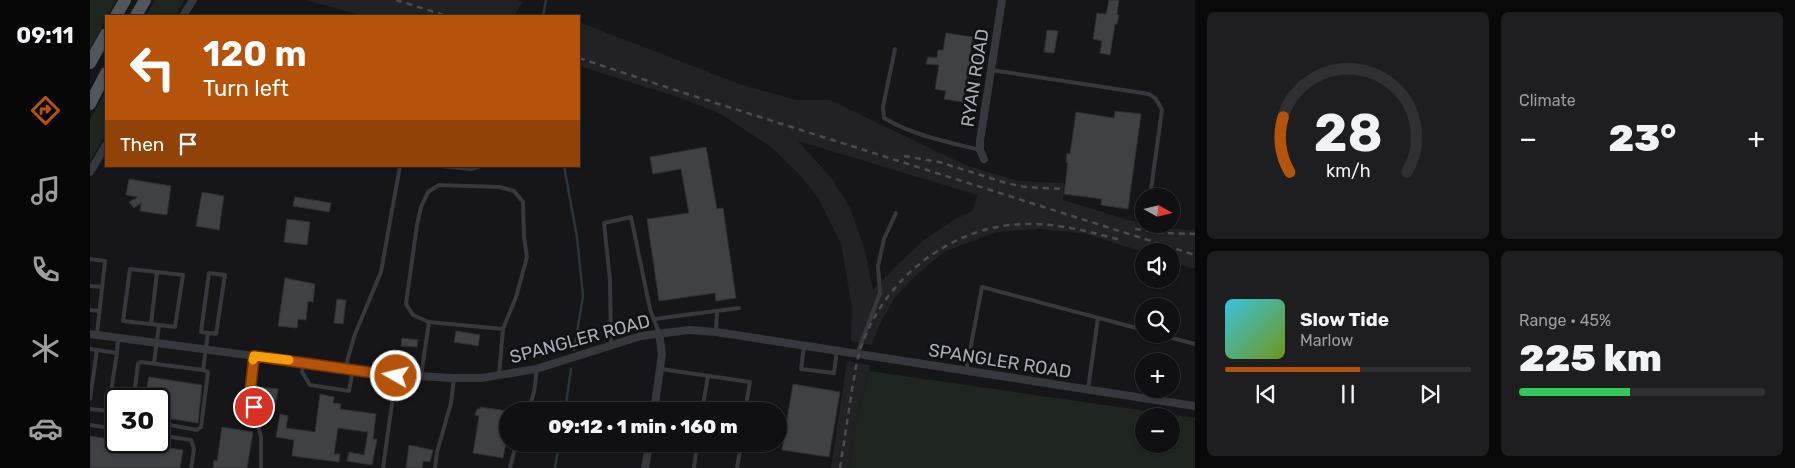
<!DOCTYPE html>
<html lang="en">
<head>
<meta charset="utf-8">
<style>
  :root { --surface:#101012; --page:#1e1e20; --text:#f1f3f6; --muted:#9c9d9f; --line:#303032; --accent:#b45309 }
  body { margin:0; font-family:Rubik,sans-serif; background:var(--page); color:var(--text); height:100vh; display:flex; flex-direction:column; font-size:19px; white-space:nowrap }
  * { box-sizing:border-box; margin:0 }
  p { font-size:16px; color:var(--muted) }
  .icon { flex:none; width:28px; height:28px; fill:none; stroke:currentColor; stroke-width:2; stroke-linecap:round; stroke-linejoin:round }
  .map { position:relative; flex:1; overflow:hidden }
  .details { display:flex; flex-direction:column; gap:12px; padding:12px; background:#09090a; width:600px }
  .details>* { flex:none }
  .top-card { position:absolute; left:15px; top:15px; width:475px; height:152px; border-radius:0px; box-shadow:0 1px 4px #0004,0 0 0 1px var(--line); background:#b45309; color:#fff; overflow:hidden }
  .needle { width:32px; rotate:98deg }
  .controls { position:absolute; left:1045px; top:188px; display:grid; gap:10px }
  .controls a { display:grid; place-items:center; width:45px; height:45px; border-radius:50%; background:var(--surface); box-shadow:0 1px 4px #0004,0 0 0 1px var(--line); font-size:25px }
  .speed { position:absolute; left:15px; top:388px; display:flex; gap:10px; font-size:25px; font-weight:700; text-align:center }
  .speed>* { display:grid; place-content:center; width:65px; height:65px; border-radius:50%; background:var(--surface); box-shadow:0 1px 4px #0004,0 0 0 1px var(--line); line-height:1 }
  .speed .limit { border:2px solid #111; border-radius:8px; background:#fff; color:#111 }
  .pin { position:absolute; display:grid; place-items:center; width:42px; height:42px; color:#fff; margin:-21px; border:2px solid #fff; border-radius:50%; box-shadow:0 1px 5px #0007 }
  .me { position:absolute; width:55px; margin:-28px; rotate:278deg; stroke-linejoin:round; filter:drop-shadow(0 0 4px #0008) }
  .turn { display:flex; align-items:center; gap:18px; height:105px; padding:0 15px; font-size:22px }
  .turn .icon { width:65px; height:65px; stroke-width:2.5 }
  .turn b { display:block; font-size:35px; line-height:42px }
  .then { display:flex; align-items:center; height:48px; padding:0 15px; background:#0003; gap:10px; font-size:19px }
  .big { font-size:38px; font-weight:800; line-height:1.1 }
  .details .card { flex:1; display:flex; flex-direction:column; justify-content:center; gap:8px; min-width:0; padding:0 18px; border-radius:8px; background:var(--page) }
  .details .dial { align-items:center; gap:0 }
  .dial svg { height:130px; overflow:visible; fill:none; stroke:var(--line); stroke-width:7; stroke-linecap:round; text-anchor:middle }
  .dial text { fill:var(--text); stroke:none }
  .song { display:flex; align-items:center; gap:15px }
  .cover { width:60px; height:60px; border-radius:8px; background:linear-gradient(135deg,hsl(190 70% 55%),hsl(80 70% 35%)) }
  .played { height:5px; border-radius:2px; background:linear-gradient(90deg,var(--accent) 55%,var(--line) 55%) }
  .keys { display:flex; justify-content:space-around; direction:ltr }
  .heat { display:flex; justify-content:space-between; align-items:center; font-size:28px; direction:ltr }
  .charge { height:8px; border-radius:4px; background:linear-gradient(90deg,#34c759 45%,var(--line) 0) }
  .details .tiles { flex:1; display:grid; gap:12px; grid-template-columns:repeat(2,1fr) }
  .trip { position:absolute; left:409px; top:402px; width:288px; height:50px; border-radius:25px; background:var(--surface); box-shadow:0 1px 4px #0004,0 0 0 1px var(--line); font-weight:800; line-height:50px; text-align:center }
  main { display:flex; flex:1; min-height:0 }
  .tab-bar { display:flex; flex-direction:column; width:90px; justify-content:space-around; align-items:center; background:#060607; color:var(--muted) }
  .tab-bar .icon { width:35px; height:35px }
  .tab-bar .on { color:var(--accent) }
  .tab-bar b { font-size:22px; color:var(--text) }
  .map>svg:first-child { display:block }
  .built { fill:#222225; fill-rule:evenodd }
  .green { fill:#1e261f; fill-rule:evenodd }
  .lines { fill:none; stroke-linecap:round; stroke-linejoin:round }
  .stream { stroke:#2c353c; stroke-width:2.5 }
  .building { fill:#404145; stroke:#303034 }
  .lane { stroke:#37383d; stroke-width:4 }
  .street { stroke:#37383d; stroke-width:8 }
  .primary { stroke:#53555c; stroke-width:12 }
  .rail { stroke:#4a4c52; stroke-width:2.5; stroke-dasharray:6 5; stroke-linecap:butt }
  .route-casing { stroke:#753606; stroke-width:12 }
  .route { stroke:#b45309; stroke-width:9 }
  .slow { stroke:#f59e0b; stroke-width:9 }
  .labels { text-anchor:middle; dominant-baseline:central; stroke-width:5; stroke-linejoin:round; paint-order:stroke }
  .street-label { font-size:18px; fill:#a8adb8; stroke:#111113 }
</style>
</head>
<body>
<main>
<nav class="tab-bar">
<b>09:11</b>
<svg class="icon on" aria-label="directions" viewBox="0 0 24 24"><path d="M12 3l9 9-9 9-9-9zM9 14v-3h6M13 9l2 2-2 2"/></svg>
<svg class="icon" aria-label="music" viewBox="0 0 24 24"><path d="M9 18V5l10-2v13"/><circle cx="6" cy="18" r="3"/><circle cx="16" cy="16" r="3"/></svg>
<svg class="icon" aria-label="phone" viewBox="0 0 24 24"><path d="M5 4h4l2 5-3 2q2 4 5 5l2-3 5 2v4C11 20 4 13 5 4z"/></svg>
<svg class="icon" aria-label="climate" viewBox="0 0 24 24"><path d="M12 3v18M4 7l16 10M4 17L20 7"/></svg>
<svg class="icon" aria-label="car" viewBox="0 0 24 24"><path d="M5 17H2v-5l4-1 3-4h7l3 4 3 1v5h-3M9 17h6M6 11h13"/><circle cx="7" cy="17" r="2"/><circle cx="17" cy="17" r="2"/></svg>
</nav>
<div class="map">
<svg width="1105" height="468" viewBox="0 0 1105 468">
  <rect width="100%" height="100%" fill="#161618"/>
  <!-- built -->
  <g class="built">
    <path d="M217 0H427L433 2 424 16H273Z"/>
    <path d="M489 22 649 84 706 100H740L875 165 928 181 974 183 973 200 1059 226 1098 230 1105 229V269L1081 261V251L1054 252 992 233 949 229 906 232 854 252 824 277 806 296 792 320 781 345 761 341 762 308 751 243 729 199 709 174 681 147 631 114 591 98 489 66ZM708 141 887 195 886 200 882 211 860 222 834 240 805 267 783 290 775 251 761 210 743 180Z"/>
    <path d="M757 361 780 365 779 371 765 430 760 468H741Z"/>
  </g>
  <!-- green -->
  <g class="green">
    <path d="M0 0H26L0 50Z"/>
    <path d="M65 0H95L85 16H56Z"/>
    <path d="M16 90V134L0 161V120Z"/>
    <path d="M779 371 1105 418V468H760L765 430ZM1054 416H1081V444H1054Z"/>
  </g>
  <g class="lines">
    <!-- stream -->
    <g class="stream">
      <path d="M453 16 456 0"/>
      <path d="M474 166 487 237 493 296 484 350"/>
      <path d="M475 411 481 369"/>
      <path d="M465 468 469 444"/>
    </g>
  </g>
  <!-- building -->
  <g class="building">
    <path d="M1019 0H1029L1027 14 1029 15 1027 24H1025L1020 55 1010 53 1012 41 1003 39 1007 13 1016 14Z"/>
    <path d="M957 30 968 31 964 53 954 52Z"/>
    <path d="M856 33 883 37 880 56 889 57 887 71 878 70 873 102 854 99 856 91 845 89 849 65 836 64 838 57 847 58 848 50H853Z"/>
    <path d="M1025 111 1051 114 1038 209 1011 205 1012 199 974 194 978 163 976 162 977 153 980 154 986 112 1024 118Z"/>
    <path d="M616 147 627 209 633 208 646 298 626 301 625 293 569 301 557 219 599 213 591 169 563 174 560 157Z"/>
    <path d="M39 179 81 186 77 215 50 211 51 203 44 208 39 202 48 197 36 195Z"/>
    <path d="M112 192 134 196 129 230 106 226Z"/>
    <path d="M205 197 241 203 239 212 203 206Z"/>
    <path d="M197 219 220 222 217 245 194 242Z"/>
    <path d="M195 278 225 284 223 302 218 301 216 320 208 319 207 328 188 326Z"/>
    <path d="M247 299 256 300 253 324 244 323Z"/>
    <path d="M366 331 390 335 388 346 364 342Z"/>
    <path d="M312 338 328 340 327 347 311 346Z"/>
    <path d="M59 377 112 385 108 423 69 417V399L47 398 43 393 39 397 35 396 36 387 41 388 44 392 49 389 56 390Z"/>
    <path d="M703 384 750 392 739 457 692 450Z"/>
    <path d="M171 387 188 389 184 412 168 409Z"/>
    <path d="M230 394 244 397 243 403 251 404 250 409 286 414 283 439H287L282 465 257 461 259 452 274 455 278 432 248 428 244 454H250L249 462 202 456 204 440 186 437 190 414 198 416 196 428 225 432Z"/>
    <path d="M390 407 418 411V432L413 458 383 453 389 416 385 415 387 409H390Z"/>
    <path d="M132 427 163 432 157 468H123L124 460 127 461Z"/>
    <path d="M0 436 93 450 90 468H0Z"/>
    <path d="M319 445 343 450 340 462 333 461 332 468H316Z"/>
  </g>
  <g class="lines">
    <!-- lane -->
    <g class="lane">
      <path d="M805 49 793 107 794 118C822 135 858 142 890 150"/>
      <path d="M901 70 1059 94 1066 99 1072 110 1061 189"/>
      <path d="M350 166 381 169 391 166"/>
      <path d="M0 259 15 261 7 334"/>
      <path d="M119 273 135 275 126 334 111 332Z"/>
      <path d="M0 286 12 287"/>
      <path d="M0 310 9 311"/>
      <path d="M564 319 649 308"/>
      <path d="M61 324 67 272"/>
      <path d="M626 332 627 311"/>
      <path d="M1067 334 1105 344"/>
      <path d="M521 345 520 280 514 223 541 217 560 309 569 333"/>
      <path d="M714 346 711 369 744 373 747 350"/>
      <path d="M0 349 27 353 18 411 0 409"/>
      <path d="M27 353 28 338"/>
      <path d="M767 354 790 293 788 266 794 239 806 213"/>
      <path d="M164 356 160 393 171 437V468"/>
      <path d="M213 362 212 372 220 385 259 391 263 369"/>
      <path d="M64 363 69 325 33 321 40 269 93 275 85 327 69 325"/>
      <path d="M255 368 265 334 291 272 310 166"/>
      <path d="M571 369 660 382 655 411"/>
      <path d="M876 371 892 287 1054 330"/>
      <path d="M409 375 413 329 426 297 437 257 434 237 433 202 424 191 409 187 349 185 338 192 331 207 327 225 316 304 323 315 339 322 413 329"/>
      <path d="M331 376 339 322"/>
      <path d="M45 388 48 364 51 362 113 370"/>
      <path d="M998 389 1008 318"/>
      <path d="M0 399 7 350"/>
      <path d="M43 399V397"/>
      <path d="M438 411C443 397 447 384 446 369"/>
      <path d="M612 411 618 376"/>
      <path d="M69 423 107 430 111 427 118 372 113 370 118 333"/>
      <path d="M0 425 26 429"/>
      <path d="M69 435 101 440 104 449 101 468"/>
      <path d="M293 468 306 375"/>
      <path d="M345 468 347 452 361 403 364 378"/>
      <path d="M420 468 426 444"/>
      <path d="M604 468 607 444"/>
      <path d="M647 468 651 444"/>
    </g>
    <!-- street -->
    <g class="street">
      <path d="M93 16 103 0"/>
      <path d="M894 159 890 150V141L912 0"/>
      <path d="M0 172 16 145"/>
      <path d="M0 334 306 375 364 378H391L446 369 551 336 599 330 626 332 1105 406"/>
      <path d="M564 411 572 354 569 333"/>
      <path d="M555 468 559 444"/>
    </g>
    <!-- primary -->
    <g class="primary">
      <path d="M26 16 35 0"/>
      <path d="M46 16 55 0"/>
      <path d="M0 63 16 34"/>
      <path d="M0 104 16 73"/>
    </g>
    <!-- rail -->
    <g class="rail">
      <path d="M306 0 357 16"/>
      <path d="M489 58 588 91 1105 255"/>
      <path d="M814 156 849 162 916 183 935 187 974 189"/>
      <path d="M1045 229 1074 233 1105 234"/>
      <path d="M750 468C754 442 758 416 762 390 765 373 767 357 773 342 797 276 864 225 935 224 968 223 1000 232 1031 240"/>
    </g>
  </g>
  <g class="lines">
    <!-- route casing -->
    <g class="route-casing">
      <path id="route" d="M164 407 160 393 164 356 306 376"/>
    </g>
    <!-- route -->
    <use href="#route" class="route"/>
    <!-- slow -->
    <path class="slow" d="M163 360 164 356 199 360"/>
  </g>
  <g class="labels">
    <!-- street labels -->
    <g class="street-label">
      <text transform="translate(885 78) rotate(-81)">RYAN ROAD</text>
      <text transform="translate(490 339) rotate(-15)">SPANGLER ROAD</text>
      <text transform="translate(910 361) rotate(9)">SPANGLER ROAD</text>
    </g>
  </g>
</svg>
<div class="controls">
<a><svg class="needle" viewBox="-14 -14 28 28"><path d="M0-13l5 13h-10z" fill="#e53935"/><path d="M0 13l5-13h-10z" fill="#9c9d9f"/></svg></a>
<a><svg class="icon" aria-label="sound" viewBox="0 0 24 24"><path d="M4 9h4l5-4v14l-5-4H4zM17 9q2 3 0 6"/></svg></a>
<a><svg class="icon" aria-label="search" viewBox="0 0 24 24"><circle cx="10" cy="10" r="6"/><path d="M15 15l6 6"/></svg></a>
<a>+</a>
<a>−</a>
</div>
<div class="speed"><div class="limit">30</div></div>
<div class="pin" style="left:164px;top:407px;background:#d93025"><svg class="icon" aria-label="arrive" viewBox="0 0 24 24"><path d="M6 21V4h12l-3 4 3 4H6"/></svg></div>
<svg class="me" style="left:306px;top:376px" viewBox="-20 -20 40 40"><circle r="17" fill="#b45309" stroke="#fff" stroke-width="3"/><path d="M0-11L8 9 0 5-8 9z" fill="#fff"/></svg>
<div class="trip">09:12 · 1 min · 160 m</div>
<div class="top-card">
<div class="turn"><svg class="icon" aria-label="left" viewBox="0 0 24 24"><path d="M17 20v-9H6M10 6l-5 5 5 5"/></svg><div><b>120 m</b>Turn left</div></div>
<div class="then">Then<svg class="icon" aria-label="arrive" viewBox="0 0 24 24"><path d="M6 21V4h12l-3 4 3 4H6"/></svg></div>
</div>
</div>
<section class="details">
<div class="tiles">
<div class="card dial"><svg viewBox="0 0 100 80">
<path d="M14 69A42 42 0 1 1 86 69"/>
<path d="M14 69A42 42 0 0 1 10 35" stroke="#b45309"/>
<text x="50" y="56" font-size="32" font-weight="700">28</text>
<text x="50" y="72" font-size="11">km/h</text>
</svg></div>
<div class="card"><p>Climate</p>
<div class="heat"><a>−</a><b class="big">23°</b><a>+</a></div>
</div>
<div class="card">
<div class="song"><i class="cover"></i><div><b>Slow Tide</b><p>Marlow</p></div></div>
<div class="played"></div>
<div class="keys"><svg class="icon" aria-label="previous" viewBox="0 0 24 24"><path d="M18 5L8 12l10 7zM5 5v14"/></svg><svg class="icon" aria-label="pause" viewBox="0 0 24 24"><path d="M8 5v14M16 5v14"/></svg><svg class="icon" aria-label="next" viewBox="0 0 24 24"><path d="M6 5l10 7-10 7zM19 5v14"/></svg></div>
</div>
<div class="card"><p>Range · 45%</p><b class="big">225 km</b><div class="charge"></div></div>
</div>
</section>
</main>
</body>
</html>
